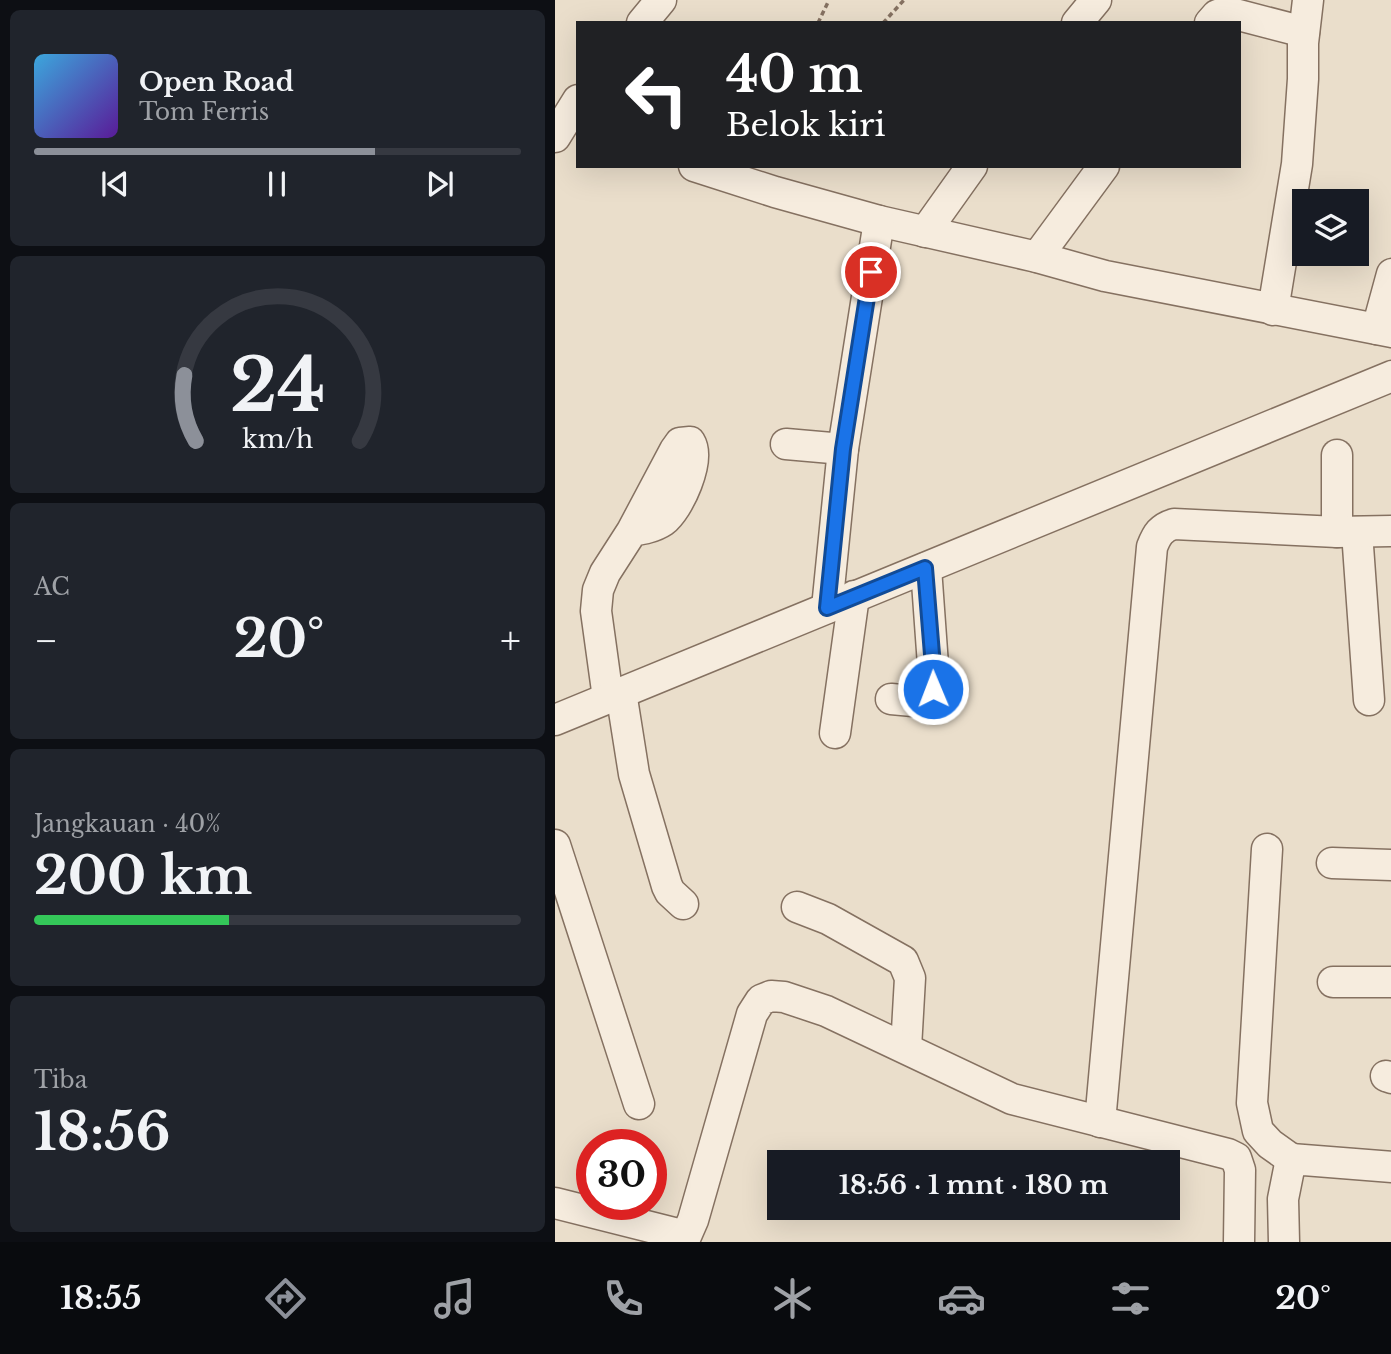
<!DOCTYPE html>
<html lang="id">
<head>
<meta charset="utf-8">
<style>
  :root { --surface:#171b24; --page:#20242c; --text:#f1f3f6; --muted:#9ea1a6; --line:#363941; --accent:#8c9099 }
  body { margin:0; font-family:"Libre Baskerville",serif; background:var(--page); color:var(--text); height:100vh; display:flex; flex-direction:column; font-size:26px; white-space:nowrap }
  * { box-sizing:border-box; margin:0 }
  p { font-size:23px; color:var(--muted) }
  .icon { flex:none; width:38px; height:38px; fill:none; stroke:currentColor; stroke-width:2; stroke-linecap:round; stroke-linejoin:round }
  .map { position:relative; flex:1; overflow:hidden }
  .details { display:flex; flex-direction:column; gap:10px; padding:10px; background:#0d0f14; width:555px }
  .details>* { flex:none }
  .top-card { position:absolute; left:21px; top:21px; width:665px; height:147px; border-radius:0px; box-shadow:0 7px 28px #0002; background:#202124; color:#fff; overflow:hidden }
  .tools { position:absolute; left:737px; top:189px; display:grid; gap:14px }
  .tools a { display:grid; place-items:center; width:77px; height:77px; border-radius:0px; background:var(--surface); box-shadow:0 7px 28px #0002; font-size:35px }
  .speed { position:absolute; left:21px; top:1129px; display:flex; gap:14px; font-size:35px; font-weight:700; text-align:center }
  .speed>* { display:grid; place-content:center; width:91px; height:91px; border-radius:50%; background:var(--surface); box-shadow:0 7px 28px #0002; line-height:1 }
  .speed .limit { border:10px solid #d22; background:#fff; color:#111 }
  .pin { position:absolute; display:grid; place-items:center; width:60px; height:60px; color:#fff; margin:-30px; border:4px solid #fff; border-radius:50%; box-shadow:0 2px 7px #0007 }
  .me { position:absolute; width:77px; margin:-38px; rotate:359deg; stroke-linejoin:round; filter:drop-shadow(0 0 5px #0008) }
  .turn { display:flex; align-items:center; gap:24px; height:147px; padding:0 35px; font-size:32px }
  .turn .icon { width:91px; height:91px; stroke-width:2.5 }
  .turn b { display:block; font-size:49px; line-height:60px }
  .big { font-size:52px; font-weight:700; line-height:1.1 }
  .details .card { flex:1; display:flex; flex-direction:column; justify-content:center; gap:10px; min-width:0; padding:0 24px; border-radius:10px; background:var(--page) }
  .details .dial { align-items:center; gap:0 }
  .dial svg { height:182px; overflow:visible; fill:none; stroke:var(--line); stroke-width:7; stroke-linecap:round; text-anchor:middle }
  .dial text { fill:var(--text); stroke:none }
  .song { display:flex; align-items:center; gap:21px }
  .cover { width:84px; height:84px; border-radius:10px; background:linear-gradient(135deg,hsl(200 70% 55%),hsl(270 70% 35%)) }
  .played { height:7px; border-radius:4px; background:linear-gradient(90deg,var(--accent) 70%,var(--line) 70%) }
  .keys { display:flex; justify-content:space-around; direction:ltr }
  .heat { display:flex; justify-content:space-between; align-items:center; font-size:38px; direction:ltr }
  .charge { height:10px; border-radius:5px; background:linear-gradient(90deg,#34c759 40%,var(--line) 0) }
  .trip { position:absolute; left:212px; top:1150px; width:413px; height:70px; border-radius:0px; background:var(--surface); box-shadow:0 7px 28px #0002; font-weight:700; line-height:70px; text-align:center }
  .tab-bar { display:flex; height:112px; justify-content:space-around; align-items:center; background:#090b0e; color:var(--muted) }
  .tab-bar .icon { width:49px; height:49px }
  .tab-bar .selected { color:var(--accent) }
  .tab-bar b { font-size:32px; color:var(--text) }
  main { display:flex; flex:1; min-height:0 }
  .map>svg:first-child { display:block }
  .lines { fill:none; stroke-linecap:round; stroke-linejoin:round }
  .minor-casing { stroke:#857161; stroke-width:33 }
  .path { stroke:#857161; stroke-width:3.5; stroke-dasharray:5 3.5; stroke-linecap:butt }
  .minor { stroke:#f6ecde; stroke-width:30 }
  .route-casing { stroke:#114b97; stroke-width:18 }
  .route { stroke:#1a73e8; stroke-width:12 }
</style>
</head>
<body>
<main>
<section class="details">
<div class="card">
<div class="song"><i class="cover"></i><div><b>Open Road</b><p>Tom Ferris</p></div></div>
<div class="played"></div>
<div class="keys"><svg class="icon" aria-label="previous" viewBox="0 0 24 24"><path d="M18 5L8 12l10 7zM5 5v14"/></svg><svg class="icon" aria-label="pause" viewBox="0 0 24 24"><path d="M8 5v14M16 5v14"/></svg><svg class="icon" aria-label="next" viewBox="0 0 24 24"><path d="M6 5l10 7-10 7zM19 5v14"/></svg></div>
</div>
<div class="card dial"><svg viewBox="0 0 100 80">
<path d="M14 69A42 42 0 1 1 86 69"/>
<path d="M14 69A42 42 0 0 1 9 40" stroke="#8c9099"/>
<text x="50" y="56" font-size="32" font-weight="700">24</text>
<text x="50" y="72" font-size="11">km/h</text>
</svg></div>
<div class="card"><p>AC</p>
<div class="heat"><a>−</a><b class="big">20°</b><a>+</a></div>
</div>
<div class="card"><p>Jangkauan · 40%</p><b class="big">200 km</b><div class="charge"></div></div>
<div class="card"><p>Tiba</p><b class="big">18:56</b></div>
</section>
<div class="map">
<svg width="837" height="1242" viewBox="0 0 837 1242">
  <rect width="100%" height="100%" fill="#eadecb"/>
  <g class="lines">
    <!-- minor casing -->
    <g class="minor-casing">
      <g id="minor">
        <path d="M87 23 106 0"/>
        <path d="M522 23 541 0"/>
        <path d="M655 23 662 15 672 12 749 32"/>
        <path d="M0 137 23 100"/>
        <path d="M139 166 220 192 324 221 482 257 550 276 837 332"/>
        <path d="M370 232 417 166"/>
        <path d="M482 257 549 166"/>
        <path d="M718 310 742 164 748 79V43L753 0"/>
        <path d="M822 329 837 274"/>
        <path d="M231 444 288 449"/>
        <path d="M782 532V455"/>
        <path d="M802 532 814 700"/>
        <path d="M272 608 288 449 324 221"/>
        <path d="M66 692 79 774 112 886 115 892 128 904"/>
        <path d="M53 698 41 611 43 590 50 573 77 531 120 450 125 443 135 442C146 460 124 509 108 521 99 527 88 529 77 531"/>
        <path d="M336 699 369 702C376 695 378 688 379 679L371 568"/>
        <path d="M0 720 837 376"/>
        <path d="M280 733 299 596"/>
        <path d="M0 845 84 1104"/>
        <path d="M712 849 697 1103 703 1131 715 1144 736 1159"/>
        <path d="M777 863 837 865"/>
        <path d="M242 907 273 919 348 961 355 978 351 1048"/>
        <path d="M778 982H837"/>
        <path d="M831 1076 837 1078"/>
        <path d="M545 1122 597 547C602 534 606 528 619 524L782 532 837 531"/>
        <path d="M0 1203 131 1236 138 1220 197 1014 206 1000 216 996 229 997 271 1011 457 1099 673 1154 681 1158 685 1170 684 1242"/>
        <path d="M729 1242 728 1199 736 1159 837 1167"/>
      </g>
    </g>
    <!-- path -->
    <g class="path">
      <path d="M263 23 274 0"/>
      <path d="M328 23 349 0"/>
    </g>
    <!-- minor -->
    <use href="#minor" class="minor"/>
  </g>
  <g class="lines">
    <!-- route casing -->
    <g class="route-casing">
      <path id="route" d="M316 272 288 449 272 608 370 568 379 679 378 689"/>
    </g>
    <!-- route -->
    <use href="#route" class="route"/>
  </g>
</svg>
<div class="tools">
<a><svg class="icon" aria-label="layers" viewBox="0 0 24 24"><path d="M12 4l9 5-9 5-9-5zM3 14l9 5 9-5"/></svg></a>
</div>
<div class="speed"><div class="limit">30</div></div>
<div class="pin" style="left:316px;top:272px;background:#d93025"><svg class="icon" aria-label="arrive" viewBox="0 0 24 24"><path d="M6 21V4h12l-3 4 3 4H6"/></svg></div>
<svg class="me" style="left:378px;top:689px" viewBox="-20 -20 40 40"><circle r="17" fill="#1a73e8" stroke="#fff" stroke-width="3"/><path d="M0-11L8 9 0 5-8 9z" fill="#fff"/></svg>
<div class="trip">18:56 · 1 mnt · 180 m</div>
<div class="top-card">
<div class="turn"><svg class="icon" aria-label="left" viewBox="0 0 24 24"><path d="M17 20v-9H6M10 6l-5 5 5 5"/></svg><div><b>40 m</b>Belok kiri</div></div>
</div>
</div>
</main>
<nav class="tab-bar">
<b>18:55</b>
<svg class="icon selected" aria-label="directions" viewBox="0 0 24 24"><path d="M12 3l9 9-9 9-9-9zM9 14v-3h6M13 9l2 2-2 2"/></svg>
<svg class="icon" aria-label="music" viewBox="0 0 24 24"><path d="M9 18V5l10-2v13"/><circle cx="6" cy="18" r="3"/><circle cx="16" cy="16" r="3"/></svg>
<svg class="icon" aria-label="phone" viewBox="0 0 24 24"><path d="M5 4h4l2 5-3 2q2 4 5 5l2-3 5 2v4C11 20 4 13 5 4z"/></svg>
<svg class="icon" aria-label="climate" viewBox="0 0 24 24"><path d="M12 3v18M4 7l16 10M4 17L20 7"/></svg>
<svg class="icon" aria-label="car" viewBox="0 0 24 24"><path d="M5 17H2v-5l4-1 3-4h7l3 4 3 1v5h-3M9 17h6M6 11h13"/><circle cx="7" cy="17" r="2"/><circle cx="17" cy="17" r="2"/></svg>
<svg class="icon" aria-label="filters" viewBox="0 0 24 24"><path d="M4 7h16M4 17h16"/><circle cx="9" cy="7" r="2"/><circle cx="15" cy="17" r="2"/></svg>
<b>20°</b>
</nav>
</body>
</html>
